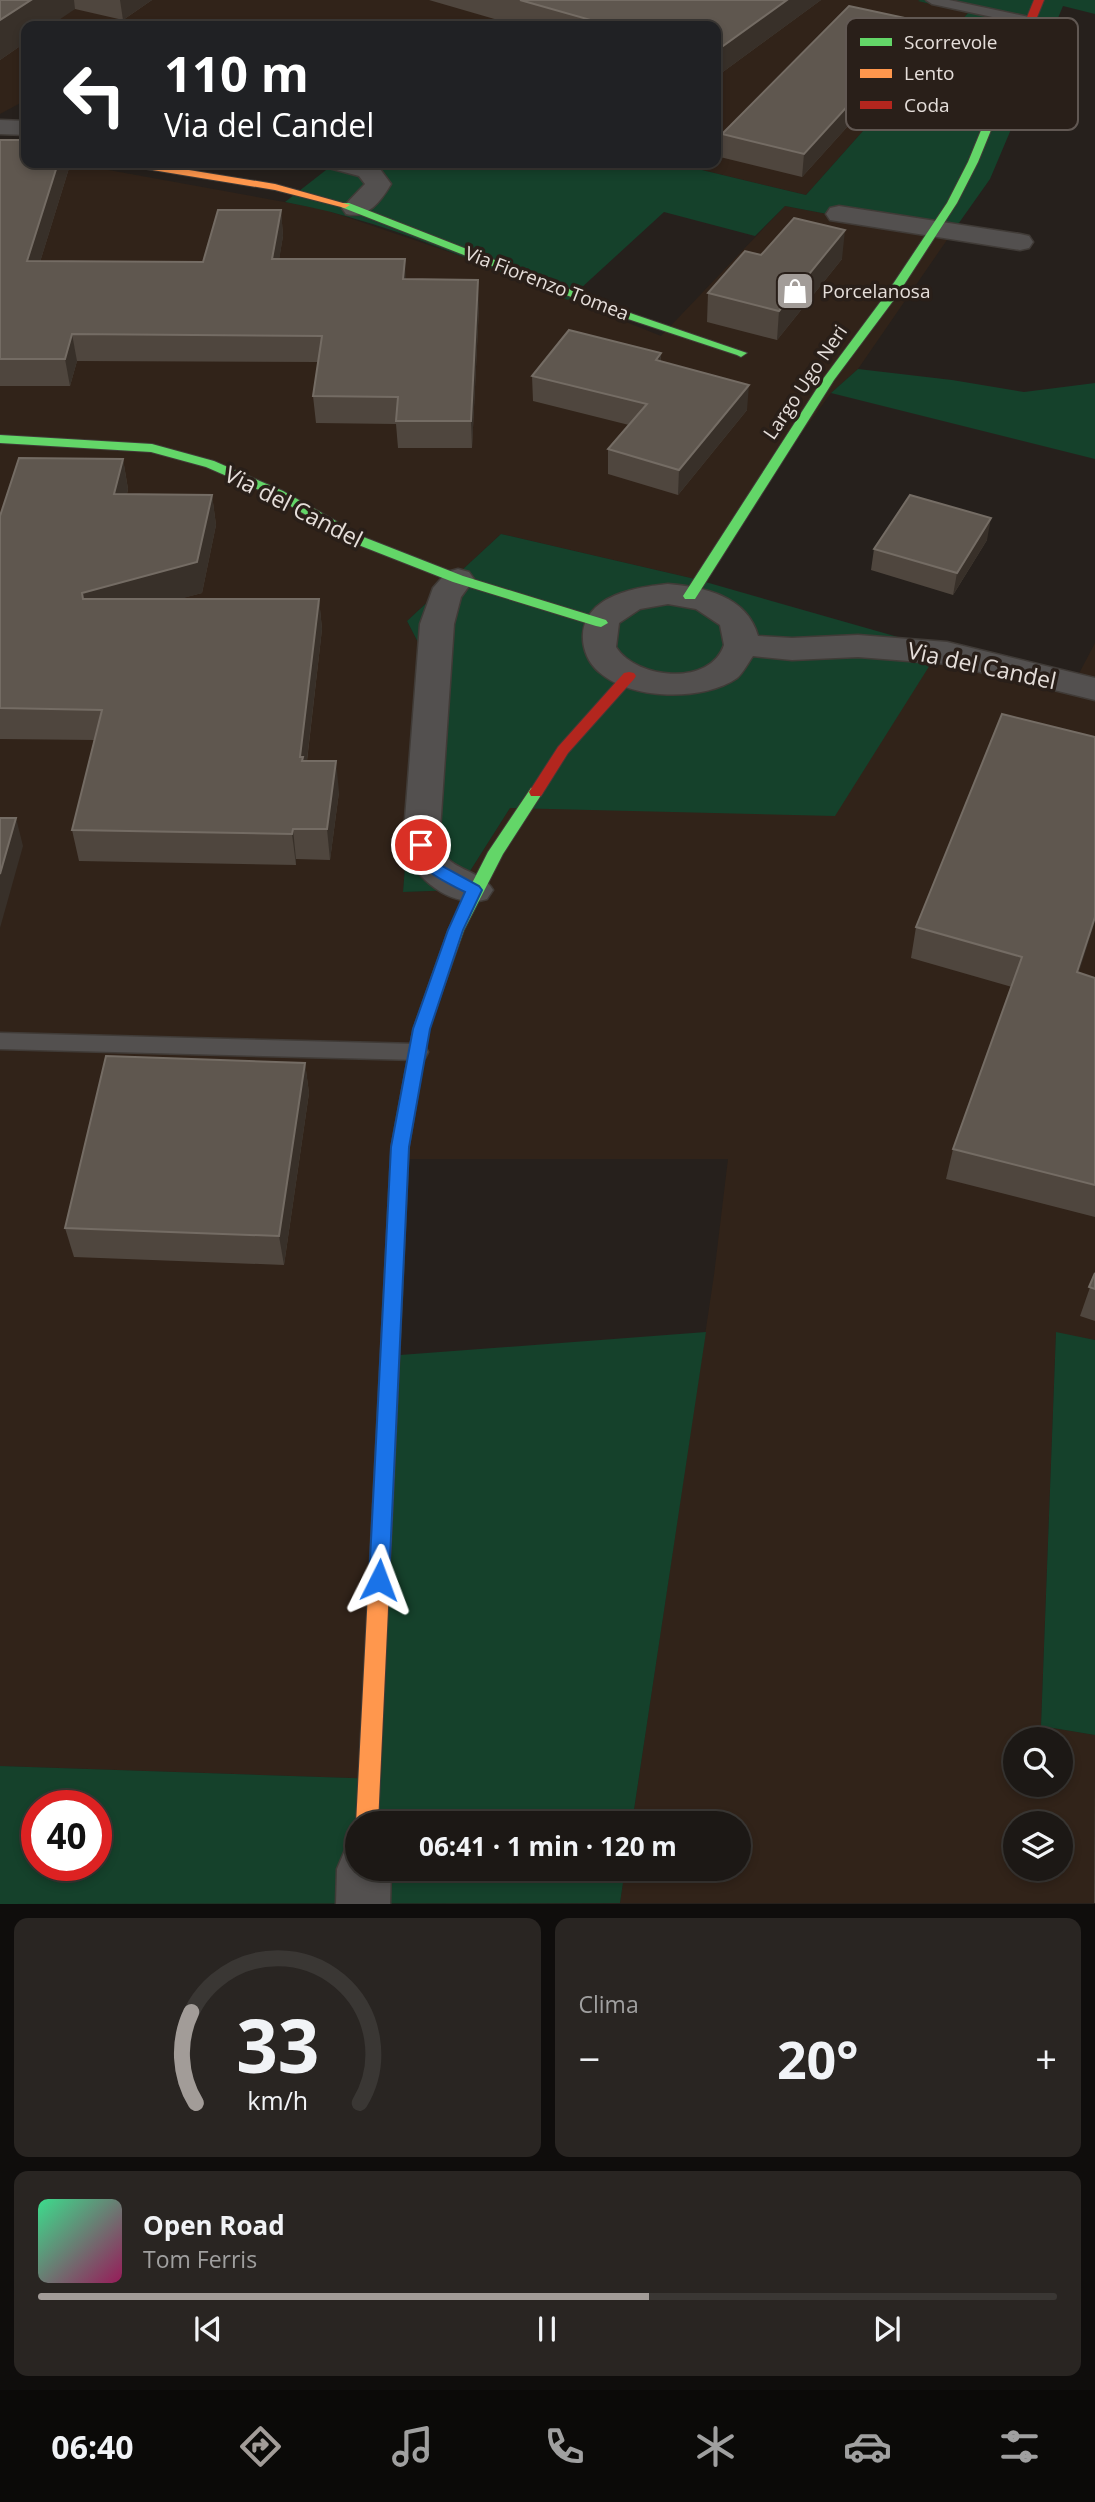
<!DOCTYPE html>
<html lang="it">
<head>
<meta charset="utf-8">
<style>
  :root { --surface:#1c1815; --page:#292522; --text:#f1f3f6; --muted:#a0a0a0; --line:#3a3734; --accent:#a29c98 }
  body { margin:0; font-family:"Open Sans",sans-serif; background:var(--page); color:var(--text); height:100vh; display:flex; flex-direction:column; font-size:26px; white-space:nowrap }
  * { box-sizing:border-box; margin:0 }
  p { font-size:23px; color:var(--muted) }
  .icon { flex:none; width:38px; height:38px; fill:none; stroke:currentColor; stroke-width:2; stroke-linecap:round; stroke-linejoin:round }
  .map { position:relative; height:1904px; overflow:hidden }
  .details { display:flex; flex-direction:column; gap:14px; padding:14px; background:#0f0d0c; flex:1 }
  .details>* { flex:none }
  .guide { position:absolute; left:21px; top:21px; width:700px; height:147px; border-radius:14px; box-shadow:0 4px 10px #0003,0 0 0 2px var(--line); background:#202124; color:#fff; overflow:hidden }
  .fabs { position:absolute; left:1003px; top:1727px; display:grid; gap:14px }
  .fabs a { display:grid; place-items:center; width:70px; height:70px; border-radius:50%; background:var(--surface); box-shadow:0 4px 10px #0003,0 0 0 2px var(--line); font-size:35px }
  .speed { position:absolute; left:21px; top:1790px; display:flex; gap:14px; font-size:35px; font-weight:700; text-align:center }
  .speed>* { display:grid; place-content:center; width:91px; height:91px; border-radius:50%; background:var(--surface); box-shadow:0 4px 10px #0003,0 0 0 2px var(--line); line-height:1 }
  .speed .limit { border:10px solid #d22; background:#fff; color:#111 }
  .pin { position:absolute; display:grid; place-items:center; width:60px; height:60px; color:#fff; margin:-30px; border:4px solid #fff; border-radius:50%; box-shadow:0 2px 7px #0007 }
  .me { position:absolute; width:77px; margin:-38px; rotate:3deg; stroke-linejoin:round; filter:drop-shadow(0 0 5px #0008) }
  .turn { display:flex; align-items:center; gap:24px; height:147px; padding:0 28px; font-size:32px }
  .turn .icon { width:91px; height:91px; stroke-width:2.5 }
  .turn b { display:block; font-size:49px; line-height:60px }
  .big { font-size:52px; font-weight:700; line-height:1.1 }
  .details .widget { flex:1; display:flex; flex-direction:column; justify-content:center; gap:10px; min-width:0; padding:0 24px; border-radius:14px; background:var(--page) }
  .details .dial { align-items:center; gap:0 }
  .dial svg { height:182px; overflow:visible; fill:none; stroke:var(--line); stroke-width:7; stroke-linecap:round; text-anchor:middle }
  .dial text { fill:var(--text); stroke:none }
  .song { display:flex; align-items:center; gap:21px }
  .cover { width:84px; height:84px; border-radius:10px; background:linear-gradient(135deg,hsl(150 70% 55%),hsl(330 70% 35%)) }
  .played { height:7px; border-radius:4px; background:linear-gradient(90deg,var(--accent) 60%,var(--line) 60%) }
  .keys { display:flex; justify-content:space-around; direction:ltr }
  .heat { display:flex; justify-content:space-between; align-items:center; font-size:38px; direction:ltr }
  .details .tiles { flex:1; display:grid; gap:14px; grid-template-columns:1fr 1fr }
  .widget:last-child { grid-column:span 2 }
  .trip { position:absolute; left:345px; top:1811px; width:406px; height:70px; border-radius:35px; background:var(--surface); box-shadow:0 4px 10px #0003,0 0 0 2px var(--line); font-weight:700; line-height:70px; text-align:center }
  .dock { display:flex; height:112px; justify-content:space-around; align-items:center; background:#0b0a08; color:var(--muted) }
  .dock .icon { width:49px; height:49px }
  .dock .current { color:var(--accent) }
  .dock b { font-size:32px; color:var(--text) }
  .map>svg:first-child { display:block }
  .built { fill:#312319; fill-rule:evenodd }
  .green { fill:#15412b; fill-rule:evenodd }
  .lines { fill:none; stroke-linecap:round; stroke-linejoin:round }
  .lane-casing { stroke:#403b37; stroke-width:3 }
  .street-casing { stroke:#403b37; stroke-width:3 }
  .fast-casing { stroke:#403b37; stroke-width:2 }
  .slow-casing { stroke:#403b37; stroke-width:2 }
  .jam-casing { stroke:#403b37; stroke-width:2 }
  .lane { fill:#53504f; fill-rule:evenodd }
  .street { fill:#53504f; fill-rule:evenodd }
  .fast { fill:#63d668; fill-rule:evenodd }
  .slow { fill:#ff974d; fill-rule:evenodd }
  .jam { fill:#b3261e; fill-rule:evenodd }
  .wall { fill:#4f463e }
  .shaded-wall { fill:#383029 }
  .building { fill:#5f574f; stroke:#746c64; stroke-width:2 }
  .route { fill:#1a73e8; stroke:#114b97; stroke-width:2 }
  .labels { text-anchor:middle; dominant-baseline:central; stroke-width:7; stroke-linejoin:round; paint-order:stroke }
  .far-street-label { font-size:19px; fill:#e5deda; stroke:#291f19 }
  .far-poi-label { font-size:19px; fill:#e5deda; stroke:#291f19; text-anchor:start }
  .street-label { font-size:23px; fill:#e5deda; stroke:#291f19 }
  .key { fill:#291f19; stroke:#615853; stroke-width:2 }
  .key-label { font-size:19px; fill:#e5deda }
</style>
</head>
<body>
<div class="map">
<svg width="1095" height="1904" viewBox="0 0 1095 1904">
  <rect width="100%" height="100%" fill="#26201c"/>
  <!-- built -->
  <g class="built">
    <path d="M0 0H920L969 12 806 195 673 163H716V26H26V100L0 114Z"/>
    <path d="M0 151 26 163H70L323 209 467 258 661 336 785 206 949 237 858 369 831 393 695 579 501 534 407 621 422 650 403 892 458 890 510 808 940 649 1074 683 1095 643V1340L1056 1333 1041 1726 1095 1735V1903H620L625 1869H738V1824L632 1823 714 1275 728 1159H409L381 1779 0 1766ZM1015 1740H1060V1785H1015ZM1015 1824H1060V1869H1015Z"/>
  </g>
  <!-- green -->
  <g class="green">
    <path d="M920 0H1095V14L1063 6 990 179 949 237 785 206 755 236 664 212 568 300C478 263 381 219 285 202L335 163H673L806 195 968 13 918 1Z"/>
    <path d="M858 369 952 380 1024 392 1095 383V459L831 393Z"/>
    <path d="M501 534 695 579 940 649 835 816 510 808 458 890 403 892 422 650 407 621Z"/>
    <path d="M706 1332 632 1823 357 1824V1869H625L620 1903 0 1904V1766L381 1779 400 1355ZM37 1806H96V1866H37Z"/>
    <path d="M1056 1332 1095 1340V1735L1041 1726Z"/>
  </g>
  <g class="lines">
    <!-- lane casing -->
    <g class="lane-casing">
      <g id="lane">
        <path d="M926 0H949L1029 17 1035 21 1029 25 932 4Z"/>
        <path d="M0 1033 417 1044 425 1046 428 1052 425 1058 417 1060 0 1049Z"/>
      </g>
    </g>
    <!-- street casing -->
    <g class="street-casing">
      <g id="street">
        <path d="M0 120 26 121V135L0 134Z"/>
        <path d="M325 163 377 165 391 184C381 201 368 219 346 214L342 208 365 184 359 176 329 168Z"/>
        <path d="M839 206 1020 234 1029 236 1033 242 1029 248 1020 250 830 220 826 214 830 208Z"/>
        <path d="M458 569 469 572 474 579 461 597 454 624 439 845C447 871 481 869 493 890L487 899C453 910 412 878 403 845L420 624 433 588 447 572Z"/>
        <path d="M668 584C704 587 747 596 758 636L792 638 858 635 947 642 1095 678V700L947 664 858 657 792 660 753 656C748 663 743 673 737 678 703 702 630 700 599 672 588 663 582 648 583 634 586 595 637 587 668 584ZM668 604 696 609 720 625 724 645C710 687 636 679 616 647L619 623 640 609Z"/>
        <path d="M357 1845V1869H391L390 1904H336L337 1869 345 1850Z"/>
      </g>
    </g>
    <!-- fast casing -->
    <g class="fast-casing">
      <g id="fast">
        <path d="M991 106 1000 108 978 162 957 203 896 297 834 380 695 599H685L683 596 823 379 887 293 947 203 968 162Z"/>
        <path d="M341 203H349L633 314 747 353 741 357 737 355 625 318 341 207Z"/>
        <path d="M0 435 152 444 214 461 283 491 366 538 463 576 606 620 608 623 601 627 596 626 453 582 356 544 275 497 206 467 151 452 0 443Z"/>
        <path d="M536 787 543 792 503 854 464 930 429 1029 409 1147 395 1458 392 1464 385 1467 378 1464 375 1458 391 1147 413 1029 448 930 488 852 531 788Z"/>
      </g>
    </g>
    <!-- slow casing -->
    <g class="slow-casing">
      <g id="slow">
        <path d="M123 163H146L275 184 350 205 345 208 275 190 128 166Z"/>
        <path d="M385 1449 392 1452 395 1458 378 1824H357V1826L356 1824 375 1458 378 1452Z"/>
      </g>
    </g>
    <!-- jam casing -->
    <g class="jam-casing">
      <g id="jam">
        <path d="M1034 0H1044L1000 108 991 110 990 108Z"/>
        <path d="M629 672 634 673 636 676 634 679 568 753 541 796H531L529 792 558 747 624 673Z"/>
      </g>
    </g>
    <!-- lane -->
    <use href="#lane" class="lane"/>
    <!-- street -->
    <use href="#street" class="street"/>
    <!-- fast -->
    <use href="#fast" class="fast"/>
    <!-- slow -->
    <use href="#slow" class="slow"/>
    <!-- jam -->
    <use href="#jam" class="jam"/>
  </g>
  <!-- wall -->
  <g class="wall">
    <path d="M0 0H152L123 20 75 9 26 26V42L0 60Z"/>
    <path d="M429 0H821L716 77V26H519Z"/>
    <path d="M921 45 802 177 720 157 722 134Z"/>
    <path d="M0 140 70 165 40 262H203L281 210 283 236 279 259 406 279 479 306 472 448H398L396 424 316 423 313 396 318 362 77 361 70 386H0Z"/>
    <path d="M761 255 842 259 777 340 707 322 708 293Z"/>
    <path d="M661 353V361L747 410 678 495 608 474V449L629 425 533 401 532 376Z"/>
    <path d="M123 459 128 489 127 494 212 495 216 525 202 593 178 599H319L322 629 307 761 339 792 330 860 296 859V865L79 861 72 830 95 740 0 739V516Z"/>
    <path d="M987 540 953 595 871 570 874 549Z"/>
    <path d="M916 927 1079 973 1095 978V1217L946 1179 953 1149 1012 987 911 958Z"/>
    <path d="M305 1063 309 1093 284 1265 74 1257 65 1228Z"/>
    <path d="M1095 1273V1321L1080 1316Z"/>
    <path d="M1095 1779V1903H1094Z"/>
  </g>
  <!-- shaded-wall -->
  <g class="shaded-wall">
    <path d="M31 0H74L75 9 50 26H26V42L0 60V20Z"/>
    <path d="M120 0H152L123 20Z"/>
    <path d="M787 0H821L716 77V51Z"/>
    <path d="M924 22 921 45 802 177 804 154Z"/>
    <path d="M58 163H70V165L32 288 27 261Z"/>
    <path d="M281 210 283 236 275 285 272 259Z"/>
    <path d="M845 230 842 259 777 340 779 311Z"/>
    <path d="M405 259 406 285 403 279Z"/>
    <path d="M478 280 479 306 472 448 471 421Z"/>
    <path d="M72 334 77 361 70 386 65 359Z"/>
    <path d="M661 353 660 378 656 360Z"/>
    <path d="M749 385 747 410 678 495 679 470Z"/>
    <path d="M123 459 128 489 119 524 114 494Z"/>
    <path d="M212 495 216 525 202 593 88 624 82 593Z"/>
    <path d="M991 518 987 540 953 595 957 573Z"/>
    <path d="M319 599 322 629 305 777 300 757Z"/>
    <path d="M336 761 339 792 330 860 327 829Z"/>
    <path d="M16 818 23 846 0 928V874Z"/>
    <path d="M293 829 296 859V865L292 834Z"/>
    <path d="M1095 917V922L1069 1003 1077 972Z"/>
    <path d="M305 1063 309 1093 284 1265 279 1236Z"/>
  </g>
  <!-- building -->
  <g class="building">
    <path d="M0 0H31L0 20Z"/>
    <path d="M520 0H787L716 51V26H602L605 24Z"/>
    <path d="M849 6 924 22 804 154 722 134Z"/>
    <path d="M0 140H26V163H58L27 261 203 262 218 210H281L272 259H405L403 279 478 280 471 421H396L398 397 313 396 322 336 72 334 65 359H0Z"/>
    <path d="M794 218 845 230 779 311 708 293 745 251 761 255Z"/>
    <path d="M569 330 661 353 656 360 749 385 679 470 608 449 647 404 532 376Z"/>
    <path d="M19 458 123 459 114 494 212 495 197 562 82 593 83 599H319L300 757H303L302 761H336L327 829H293L292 834 72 830 102 710 0 708V516Z"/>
    <path d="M910 495 991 518 957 573 874 549Z"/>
    <path d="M1002 714 1095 737V917L1077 972 1095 978V1185L953 1149 1022 957 916 927Z"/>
    <path d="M0 818H16L0 874Z"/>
    <path d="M106 1056 305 1063 279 1236 65 1228Z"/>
    <path d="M1095 1273V1289L1089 1287Z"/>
  </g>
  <!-- route -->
  <path class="route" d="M421 840 426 841 430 854 442 866 479 886 482 890 463 930 430 1029 409 1147 389 1580 386 1587 379 1589 372 1587 369 1580 391 1147 413 1029 448 930 465 892C444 881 417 871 413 845Z"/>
  <!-- icons -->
  <defs>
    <g id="shop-square" transform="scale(2.0125)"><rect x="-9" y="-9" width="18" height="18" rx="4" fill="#a29c98" stroke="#291f19"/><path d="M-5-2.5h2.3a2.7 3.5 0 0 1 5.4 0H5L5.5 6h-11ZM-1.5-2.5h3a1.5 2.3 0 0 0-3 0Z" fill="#fff"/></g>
  </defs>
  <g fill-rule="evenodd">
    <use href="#shop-square" x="795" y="291"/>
  </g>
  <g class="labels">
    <!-- far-street labels -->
    <g class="far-street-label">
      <text transform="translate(547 283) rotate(21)">Via Fiorenzo Tomea</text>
      <text transform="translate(805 382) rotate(-56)">Largo Ugo Neri</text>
    </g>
    <!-- far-poi labels -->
    <g class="far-poi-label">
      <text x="822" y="291">Porcelanosa</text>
    </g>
    <!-- street labels -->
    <g class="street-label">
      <text transform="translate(294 506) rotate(27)">Via del Candel</text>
      <text transform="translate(982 665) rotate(12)">Via del Candel</text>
    </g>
  </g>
  <!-- legend -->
  <rect x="846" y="18" width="232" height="112" rx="10" class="key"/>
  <rect x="860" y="38" width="32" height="8" fill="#63d668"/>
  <rect x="860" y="69" width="32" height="9" fill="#ff974d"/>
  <rect x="860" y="101" width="32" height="8" fill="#b3261e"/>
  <g class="key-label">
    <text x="904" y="49">Scorrevole</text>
    <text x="904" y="80">Lento</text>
    <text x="904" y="112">Coda</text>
  </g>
</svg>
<div class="fabs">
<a><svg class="icon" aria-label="search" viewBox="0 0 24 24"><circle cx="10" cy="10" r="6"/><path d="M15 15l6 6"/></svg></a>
<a><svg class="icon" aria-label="layers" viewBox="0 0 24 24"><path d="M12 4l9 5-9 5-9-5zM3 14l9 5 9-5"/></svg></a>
</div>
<div class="speed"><div class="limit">40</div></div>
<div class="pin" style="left:421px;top:845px;background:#d93025"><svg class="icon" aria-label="arrive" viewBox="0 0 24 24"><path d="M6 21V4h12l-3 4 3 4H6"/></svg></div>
<svg class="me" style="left:379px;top:1580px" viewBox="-20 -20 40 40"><path d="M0-17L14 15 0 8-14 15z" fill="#1a73e8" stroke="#fff" stroke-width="4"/></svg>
<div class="trip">06:41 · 1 min · 120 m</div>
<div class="guide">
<div class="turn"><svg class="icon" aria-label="left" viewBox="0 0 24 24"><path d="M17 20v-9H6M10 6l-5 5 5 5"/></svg><div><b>110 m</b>Via del Candel</div></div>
</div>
</div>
<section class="details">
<div class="tiles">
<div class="widget dial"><svg viewBox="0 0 100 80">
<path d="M14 69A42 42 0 1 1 86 69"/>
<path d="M14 69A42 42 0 0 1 12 29" stroke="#a29c98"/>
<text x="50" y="56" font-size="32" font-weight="700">33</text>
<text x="50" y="72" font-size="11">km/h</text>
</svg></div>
<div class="widget"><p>Clima</p>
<div class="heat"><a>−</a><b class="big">20°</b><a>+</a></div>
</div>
<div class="widget">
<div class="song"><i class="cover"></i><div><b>Open Road</b><p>Tom Ferris</p></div></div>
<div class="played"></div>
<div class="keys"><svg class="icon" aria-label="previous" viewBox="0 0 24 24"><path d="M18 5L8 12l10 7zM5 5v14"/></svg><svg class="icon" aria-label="pause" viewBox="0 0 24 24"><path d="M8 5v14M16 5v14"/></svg><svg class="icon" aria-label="next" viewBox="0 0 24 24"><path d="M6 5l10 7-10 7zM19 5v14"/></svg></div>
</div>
</div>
</section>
<nav class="dock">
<b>06:40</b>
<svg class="icon current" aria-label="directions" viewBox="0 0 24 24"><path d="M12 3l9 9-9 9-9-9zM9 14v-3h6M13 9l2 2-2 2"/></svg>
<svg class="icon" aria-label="music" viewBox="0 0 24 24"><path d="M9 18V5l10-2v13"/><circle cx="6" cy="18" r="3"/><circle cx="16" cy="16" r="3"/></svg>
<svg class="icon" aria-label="phone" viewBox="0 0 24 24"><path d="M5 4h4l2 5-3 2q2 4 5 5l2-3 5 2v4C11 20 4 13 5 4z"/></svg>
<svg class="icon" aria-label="climate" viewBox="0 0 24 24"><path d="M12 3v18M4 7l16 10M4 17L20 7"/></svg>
<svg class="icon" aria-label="car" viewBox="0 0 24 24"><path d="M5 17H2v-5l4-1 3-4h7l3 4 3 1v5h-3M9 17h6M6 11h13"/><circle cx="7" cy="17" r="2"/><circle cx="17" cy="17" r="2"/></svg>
<svg class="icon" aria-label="filters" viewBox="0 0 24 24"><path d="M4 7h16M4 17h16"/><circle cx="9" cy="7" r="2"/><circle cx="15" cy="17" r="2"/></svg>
</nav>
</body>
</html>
